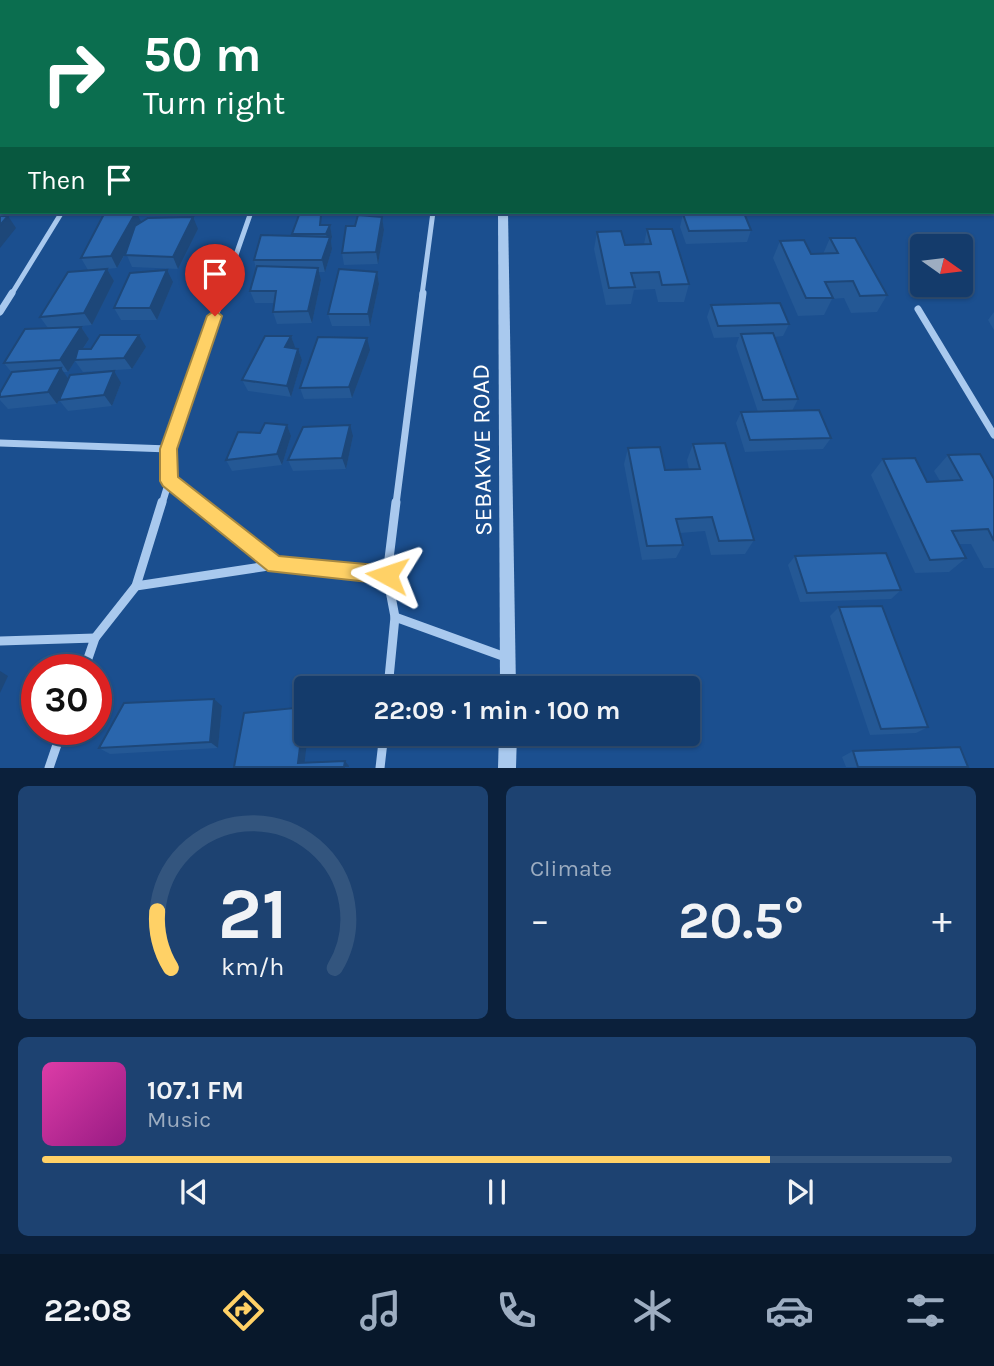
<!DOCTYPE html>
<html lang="en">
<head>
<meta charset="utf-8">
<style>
  :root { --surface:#143b6b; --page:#1d4271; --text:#f1f3f6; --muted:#9dadc1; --line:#33557e; --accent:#ffd166 }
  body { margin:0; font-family:Karla,sans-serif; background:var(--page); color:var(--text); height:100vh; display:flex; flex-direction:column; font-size:26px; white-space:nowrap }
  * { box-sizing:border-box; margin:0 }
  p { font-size:23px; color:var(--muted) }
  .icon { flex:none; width:38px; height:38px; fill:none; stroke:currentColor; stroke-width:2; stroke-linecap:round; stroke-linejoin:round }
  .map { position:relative; height:768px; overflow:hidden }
  .sheet { display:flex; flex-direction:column; gap:18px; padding:18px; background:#0b203b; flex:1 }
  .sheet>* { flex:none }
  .top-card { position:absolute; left:0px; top:0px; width:994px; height:214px; box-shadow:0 2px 5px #0004,0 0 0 2px var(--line); background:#0b6e4f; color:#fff; overflow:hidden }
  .needle { width:46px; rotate:104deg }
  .buttons { position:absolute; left:910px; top:234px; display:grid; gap:14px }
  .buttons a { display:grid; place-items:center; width:63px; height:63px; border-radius:7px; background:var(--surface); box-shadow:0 2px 5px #0004,0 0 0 2px var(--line); font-size:35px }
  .speed { position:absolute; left:21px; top:654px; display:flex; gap:14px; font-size:35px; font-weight:700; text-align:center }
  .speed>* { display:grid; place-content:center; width:91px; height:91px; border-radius:50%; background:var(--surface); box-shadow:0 2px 5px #0004,0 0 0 2px var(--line); line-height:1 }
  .speed .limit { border:10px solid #d22; background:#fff; color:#111 }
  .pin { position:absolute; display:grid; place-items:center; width:60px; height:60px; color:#fff; margin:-72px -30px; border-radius:50% 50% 50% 0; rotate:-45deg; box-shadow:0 0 7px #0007 }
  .pin .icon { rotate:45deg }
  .me { position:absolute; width:77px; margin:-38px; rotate:275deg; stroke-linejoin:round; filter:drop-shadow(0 0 5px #0008) }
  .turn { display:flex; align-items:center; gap:24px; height:147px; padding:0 28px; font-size:32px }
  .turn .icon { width:91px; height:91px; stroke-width:2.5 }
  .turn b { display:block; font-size:49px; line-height:60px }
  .then { display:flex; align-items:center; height:66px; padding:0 28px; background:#0003; gap:14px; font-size:26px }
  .big { font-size:52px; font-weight:700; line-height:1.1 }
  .sheet .tile { flex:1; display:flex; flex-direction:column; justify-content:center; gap:10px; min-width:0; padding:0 24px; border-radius:10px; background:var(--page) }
  .sheet .dial { align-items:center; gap:0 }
  .dial svg { height:182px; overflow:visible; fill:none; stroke:var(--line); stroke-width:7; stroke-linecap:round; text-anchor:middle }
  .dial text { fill:var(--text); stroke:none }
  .song { display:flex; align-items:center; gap:21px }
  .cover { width:84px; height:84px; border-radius:10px; background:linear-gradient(135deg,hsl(320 70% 55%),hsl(310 70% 35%)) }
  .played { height:7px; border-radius:4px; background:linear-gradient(90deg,var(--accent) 80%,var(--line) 80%) }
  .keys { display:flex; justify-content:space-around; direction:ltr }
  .heat { display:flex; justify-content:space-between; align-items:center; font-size:38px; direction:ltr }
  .sheet .tiles { flex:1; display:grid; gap:18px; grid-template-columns:1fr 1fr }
  .tile:last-child { grid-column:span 2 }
  .trip { position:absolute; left:294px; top:676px; width:406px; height:70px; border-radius:7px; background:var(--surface); box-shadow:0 2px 5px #0004,0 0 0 2px var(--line); font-weight:700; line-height:70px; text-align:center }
  .tab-bar { display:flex; height:112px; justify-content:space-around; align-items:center; background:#08182b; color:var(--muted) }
  .tab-bar .icon { width:49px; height:49px }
  .tab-bar .selected { color:var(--accent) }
  .tab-bar b { font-size:32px; color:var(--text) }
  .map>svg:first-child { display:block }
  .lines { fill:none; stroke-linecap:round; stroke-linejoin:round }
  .minor-far2 { stroke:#a9c9ee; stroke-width:5 }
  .minor-far1 { stroke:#a9c9ee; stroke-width:7 }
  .minor { stroke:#a9c9ee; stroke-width:9 }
  .tertiary { fill:#a9c9ee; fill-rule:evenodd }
  .wall { fill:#245895 }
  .shaded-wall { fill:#1d4779 }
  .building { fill:#2a66ad; stroke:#1d4779; stroke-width:2 }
  .route { fill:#ffd166; stroke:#a68842; stroke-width:2 }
  .labels { text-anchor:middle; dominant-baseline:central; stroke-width:7; stroke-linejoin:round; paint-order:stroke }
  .street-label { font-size:24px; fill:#fff; stroke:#1b4f8f }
</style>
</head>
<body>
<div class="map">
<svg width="994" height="768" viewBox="0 0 994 768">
  <rect width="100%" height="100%" fill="#1b4f8f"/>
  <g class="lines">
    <!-- minor-far2 -->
    <g class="minor-far2">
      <path d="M11 295 62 212"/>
      <path d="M222 295 251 212"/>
      <path d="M422 295 433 212"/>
    </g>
    <!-- minor-far1 -->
    <g class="minor-far1">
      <path d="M918 309 994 435"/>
      <path d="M0 312 12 293"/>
      <path d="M0 443 169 449 223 293"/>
      <path d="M169 481 198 504"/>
      <path d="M162 504 169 481V449"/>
      <path d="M396 504 423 293"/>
    </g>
    <!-- minor -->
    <g class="minor">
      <path d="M195 502 275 565"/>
      <path d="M136 586 162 502"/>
      <path d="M395 617 508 658"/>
      <path d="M95 638 136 586 275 565 387 575"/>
      <path d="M0 641 95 638 84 670"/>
      <path d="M388 688 395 617 387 575 396 502"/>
      <path d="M49 768 62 730"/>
      <path d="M380 768 384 733"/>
    </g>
    <!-- tertiary -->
    <g class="tertiary">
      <path d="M502 0H508L501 2Z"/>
      <path d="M498 212H508L516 688H500Z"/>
      <path d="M499 733H517L516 768H498Z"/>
    </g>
  </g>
  <!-- wall -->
  <g class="wall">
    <path d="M2 103V164H0V105Z"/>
    <path d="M992 137H994V186L992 189Z"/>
    <rect x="0" y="171" width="2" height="40"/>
    <rect x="349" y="212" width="39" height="1"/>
    <path d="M696 212H727L726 214 751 230 747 242 686 244 680 227 683 214H696Z"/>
    <path d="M382 217 384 230 378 264 344 265 342 253 355 226Z"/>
    <path d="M141 222 198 229 178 269 132 267 126 253 117 268 107 269 114 281 92 325 60 328 81 327 89 339 83 349 146 347 132 369 83 372 75 361 68 372H63L68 379 121 383 112 406 68 411 59 400 61 395 57 404 8 409 0 400V393L12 373 4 363 48 328 40 317 88 270 81 258Z"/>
    <path d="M323 225H330L332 237 331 241 332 249 325 272H319L321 280 312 323 277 324 273 312 274 303H255L250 291 256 269 254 260 292 236V234Z"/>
    <path d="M647 229 689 284 684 302H658L655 289 634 290 631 304 606 305 594 249 597 232 625 245 644 244Z"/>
    <path d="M830 238 887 295 877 312 851 313 844 298 832 299 824 315 798 316 773 258 780 241 811 254H823Z"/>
    <path d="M377 272 379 284 370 326H332L328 314Z"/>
    <path d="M173 282 157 320H121L114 308Z"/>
    <path d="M711 305 789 324 783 336 774 337 798 399 792 411 758 412 736 346 739 337 714 338 707 317Z"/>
    <path d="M994 312V330L988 320Z"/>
    <path d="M291 336 295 348 298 349 302 360 291 397 248 391 242 380Z"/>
    <path d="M370 350 352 398 304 399 300 388Z"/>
    <path d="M741 412 831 438 823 449 745 452 736 423Z"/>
    <path d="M287 425 291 436 282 465 232 471 226 460 260 433Z"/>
    <path d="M353 436 346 469 293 471 288 460Z"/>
    <path d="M693 444 754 540 745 554 711 555 705 531 680 533 683 545 676 558 642 560 624 464 628 448 665 470 689 469 687 460Z"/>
    <path d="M948 455 994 479V568H984L971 544H958L966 558 949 572 915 573 871 475 883 459 927 482 940 481 934 471Z"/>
    <path d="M795 556 901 590 891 599 800 602 788 565Z"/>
    <path d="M839 607 928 727 916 733 870 735 830 616Z"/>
    <path d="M222 706 218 748 110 754 99 748Z"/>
    <path d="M853 751 968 767H846L842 757Z"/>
  </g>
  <!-- shaded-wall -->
  <g class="shaded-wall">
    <path d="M2 144V155H1L2 161 0 158V147Z"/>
    <path d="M136 212 142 223 117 268 111 256Z"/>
    <path d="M8 216 16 228 0 248V225Z"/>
    <path d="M193 217 198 229 178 269 173 257Z"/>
    <path d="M382 217 384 230 378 264 376 252Z"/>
    <path d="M330 225 332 237 331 241 332 249 325 272 322 260 328 242 326 234Z"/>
    <path d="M318 268 321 280 312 323 308 311Z"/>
    <path d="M107 269 114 281 92 325 84 313Z"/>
    <path d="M167 270 173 282 157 320 150 308Z"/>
    <path d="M377 272 379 284 370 326 368 314Z"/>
    <path d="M81 327 89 339 68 372 60 360Z"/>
    <path d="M139 335 146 347 132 369 124 358Z"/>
    <path d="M291 336 295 347 289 358 285 347Z"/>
    <path d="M367 338 370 350 352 398 349 387Z"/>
    <path d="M298 349 302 360 291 397 287 386Z"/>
    <path d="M61 368 69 380 57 404 48 392Z"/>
    <path d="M114 371 121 383 112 406 104 395Z"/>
    <path d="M287 425 291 436 282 465 277 454Z"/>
    <path d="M350 425 353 436 346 469 342 458Z"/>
    <path d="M0 671 8 676 0 693Z"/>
    <path d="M214 699 222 706 218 748 210 742Z"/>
    <path d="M305 707 306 733H308L304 767 298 763Z"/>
    <path d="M345 761 349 766V767H344Z"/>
  </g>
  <!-- building -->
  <g class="building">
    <path d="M2 103V114H0V105Z"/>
    <path d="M2 125V144L0 147V126Z"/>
    <path d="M992 137H994V148L992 146Z"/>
    <rect x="992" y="148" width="2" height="21"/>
    <rect x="0" y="171" width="2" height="28"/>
    <path d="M136 212 111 256 81 258 104 214Z"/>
    <path d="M744 213 751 230 689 231 683 214Z"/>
    <path d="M299 215H321L320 225H330L326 234H292Z"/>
    <path d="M358 215 382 217 376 252 342 253 346 226H355Z"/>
    <path d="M0 216H8L0 225Z"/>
    <path d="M193 217 173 257 125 255 135 226 148 218Z"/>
    <path d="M647 229H672L689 284 662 285 659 272 631 273 635 287 609 288 597 232 621 231 625 245 651 244Z"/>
    <path d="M261 235 330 237 322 260H254Z"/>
    <path d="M830 238H855L887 295 860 296 853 281 825 282 833 298H806L780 241 804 240 811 254 838 253Z"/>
    <path d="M257 266 318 268 308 311 273 312 276 291H250Z"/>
    <path d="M107 269 84 313 40 317 68 272Z"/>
    <path d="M339 269 377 272 368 314H328Z"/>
    <path d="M167 270 150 308H114L130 273Z"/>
    <path d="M780 303 789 324 718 326 711 305Z"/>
    <path d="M81 327 60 360 4 363 25 329Z"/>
    <path d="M773 333 798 399 763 400 741 334Z"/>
    <path d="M100 335H139L124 358 75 360 78 349H91Z"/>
    <path d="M265 336H291L285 347 298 349 287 386 242 380Z"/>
    <path d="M318 337 367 338 349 387 300 388Z"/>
    <path d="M61 368 48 392 0 397V393L12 372Z"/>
    <path d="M114 371 104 395 59 400 70 375Z"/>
    <path d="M819 410 831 438 750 440 741 412Z"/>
    <path d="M265 423 287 425 277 454 226 460 238 432 260 433Z"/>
    <path d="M350 425 342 458 288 460 303 427Z"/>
    <path d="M725 443 754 540 719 541 712 517 676 519 683 545 647 546 628 448 660 447 665 470 700 469 693 444Z"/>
    <path d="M980 454 994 479V541L988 529 952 531 966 558 930 560 883 459 915 458 927 482 962 480 948 455Z"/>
    <path d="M886 553 901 590 807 593 795 556Z"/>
    <path d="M882 606 928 727 881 729 839 607Z"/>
    <path d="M214 699 210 742 99 748 124 703Z"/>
    <path d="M305 707 298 763 345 761 344 767H234L244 713Z"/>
    <path d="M960 747 968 767H858L853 751Z"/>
  </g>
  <!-- route -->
  <path class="route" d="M215 310 222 316 177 449 178 477 279 556 387 566 394 569 397 575 394 582 387 584 268 571 163 486 160 481V449L207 316Z"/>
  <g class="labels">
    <!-- street labels -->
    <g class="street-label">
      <text transform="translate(482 450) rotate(-91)">SEBAKWE ROAD</text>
    </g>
  </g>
</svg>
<div class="buttons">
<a><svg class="needle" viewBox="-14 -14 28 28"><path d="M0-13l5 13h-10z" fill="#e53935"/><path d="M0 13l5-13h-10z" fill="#9dadc1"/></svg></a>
</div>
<div class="speed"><div class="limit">30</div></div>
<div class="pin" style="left:215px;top:316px;background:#d93025"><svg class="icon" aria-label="arrive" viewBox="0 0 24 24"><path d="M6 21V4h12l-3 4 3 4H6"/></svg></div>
<svg class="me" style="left:387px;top:575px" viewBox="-20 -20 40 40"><path d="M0-17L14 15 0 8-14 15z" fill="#ffd166" stroke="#fff" stroke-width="4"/></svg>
<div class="trip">22:09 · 1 min · 100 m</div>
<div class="top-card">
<div class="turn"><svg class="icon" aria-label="right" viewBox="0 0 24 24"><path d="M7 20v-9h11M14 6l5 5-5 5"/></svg><div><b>50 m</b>Turn right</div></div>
<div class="then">Then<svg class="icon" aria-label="arrive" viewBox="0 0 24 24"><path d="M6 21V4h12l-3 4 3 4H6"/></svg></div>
</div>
</div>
<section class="sheet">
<div class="tiles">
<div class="tile dial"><svg viewBox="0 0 100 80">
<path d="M14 69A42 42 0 1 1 86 69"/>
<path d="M14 69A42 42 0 0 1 8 44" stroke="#ffd166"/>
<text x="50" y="56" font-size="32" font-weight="700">21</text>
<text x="50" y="72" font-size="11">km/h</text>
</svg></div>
<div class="tile"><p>Climate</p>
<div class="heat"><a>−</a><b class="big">20.5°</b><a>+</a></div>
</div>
<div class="tile">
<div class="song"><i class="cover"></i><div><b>107.1 FM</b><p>Music</p></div></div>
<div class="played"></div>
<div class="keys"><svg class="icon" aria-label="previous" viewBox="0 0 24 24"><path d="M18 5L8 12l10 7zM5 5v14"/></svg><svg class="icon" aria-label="pause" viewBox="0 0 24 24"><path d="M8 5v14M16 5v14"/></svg><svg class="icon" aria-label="next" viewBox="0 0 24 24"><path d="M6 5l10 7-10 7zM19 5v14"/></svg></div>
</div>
</div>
</section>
<nav class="tab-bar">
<b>22:08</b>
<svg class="icon selected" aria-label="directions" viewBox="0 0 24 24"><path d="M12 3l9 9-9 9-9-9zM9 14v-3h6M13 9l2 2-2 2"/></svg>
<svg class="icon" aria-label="music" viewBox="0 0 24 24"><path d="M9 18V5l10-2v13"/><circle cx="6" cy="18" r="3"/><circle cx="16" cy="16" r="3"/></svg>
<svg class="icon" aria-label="phone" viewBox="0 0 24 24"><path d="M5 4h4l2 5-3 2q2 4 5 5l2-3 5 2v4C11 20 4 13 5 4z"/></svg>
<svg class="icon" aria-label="climate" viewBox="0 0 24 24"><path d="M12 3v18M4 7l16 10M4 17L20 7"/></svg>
<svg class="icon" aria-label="car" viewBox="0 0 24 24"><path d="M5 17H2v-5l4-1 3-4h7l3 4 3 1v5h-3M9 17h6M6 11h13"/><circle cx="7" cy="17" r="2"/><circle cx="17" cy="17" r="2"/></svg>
<svg class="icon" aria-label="filters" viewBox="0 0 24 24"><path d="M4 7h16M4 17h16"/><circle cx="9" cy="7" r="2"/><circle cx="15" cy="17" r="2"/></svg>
</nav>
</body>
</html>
